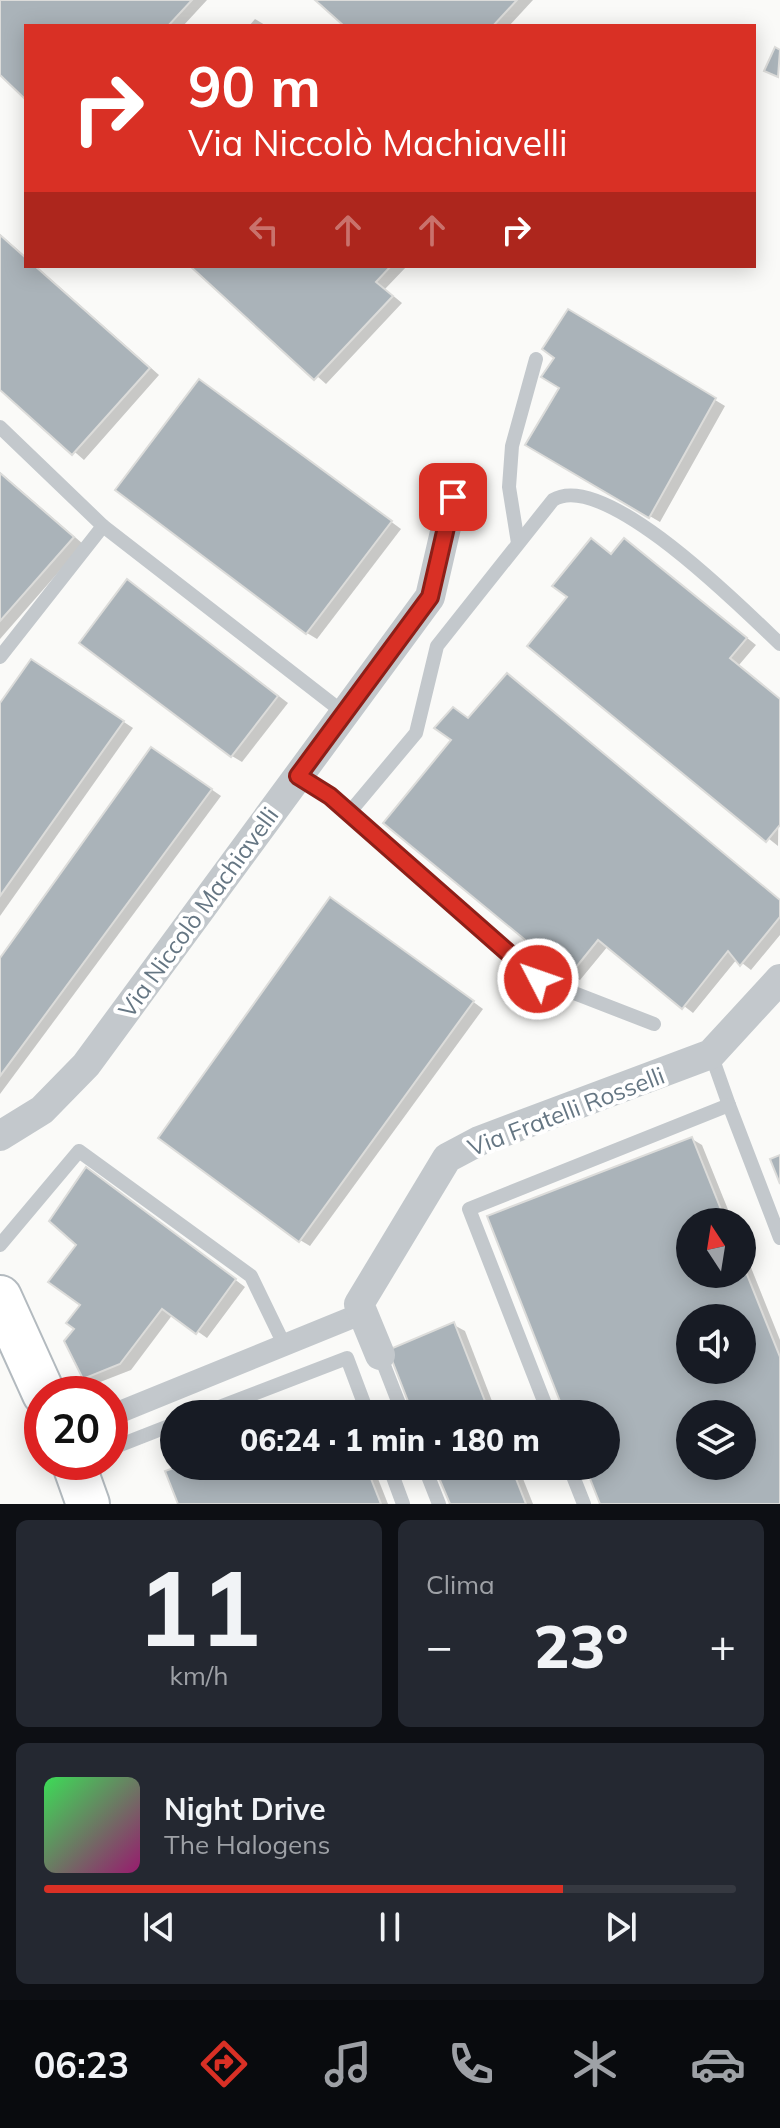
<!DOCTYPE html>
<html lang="it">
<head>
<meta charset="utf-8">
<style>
  :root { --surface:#171b24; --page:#242831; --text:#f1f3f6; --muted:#9ea1a6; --line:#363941; --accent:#d93025 }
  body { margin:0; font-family:Mulish,sans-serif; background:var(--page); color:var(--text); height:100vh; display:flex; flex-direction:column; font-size:30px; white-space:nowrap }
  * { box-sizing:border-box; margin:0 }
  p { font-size:26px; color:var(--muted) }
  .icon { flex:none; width:44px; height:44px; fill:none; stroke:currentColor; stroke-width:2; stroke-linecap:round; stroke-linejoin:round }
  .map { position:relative; height:1504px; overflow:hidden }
  .details { display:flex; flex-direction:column; gap:16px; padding:16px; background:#0d0f14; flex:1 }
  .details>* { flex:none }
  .guide { position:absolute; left:24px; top:24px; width:732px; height:244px; border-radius:0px; box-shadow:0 4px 20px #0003; background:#d93025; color:#fff; overflow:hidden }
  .needle { width:52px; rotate:348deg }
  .buttons { position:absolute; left:676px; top:1208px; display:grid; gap:16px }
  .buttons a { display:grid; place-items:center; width:80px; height:80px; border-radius:50%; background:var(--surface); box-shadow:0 4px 20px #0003; font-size:40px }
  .speed { position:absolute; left:24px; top:1376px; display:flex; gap:16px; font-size:40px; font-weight:700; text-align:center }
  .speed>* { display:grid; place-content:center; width:104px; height:104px; border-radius:50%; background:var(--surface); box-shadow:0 4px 20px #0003; line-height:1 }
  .speed .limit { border:12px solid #d22; background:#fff; color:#111 }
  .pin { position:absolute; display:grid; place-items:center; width:68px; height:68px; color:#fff; margin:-34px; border-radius:16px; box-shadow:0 4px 12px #0006 }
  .me { position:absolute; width:88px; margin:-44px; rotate:311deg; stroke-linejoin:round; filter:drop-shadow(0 0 6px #0008) }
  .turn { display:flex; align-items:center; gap:28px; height:168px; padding:0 32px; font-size:36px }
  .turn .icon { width:104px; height:104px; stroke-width:2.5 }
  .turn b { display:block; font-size:56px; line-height:68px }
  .lanes { display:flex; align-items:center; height:76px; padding:0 32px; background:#0003; justify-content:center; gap:40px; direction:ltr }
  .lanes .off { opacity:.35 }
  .big { font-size:60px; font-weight:800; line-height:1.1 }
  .details .widget { flex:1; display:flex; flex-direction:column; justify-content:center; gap:12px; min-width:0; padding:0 28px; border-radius:12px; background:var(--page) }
  .details .dial { align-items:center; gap:0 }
  .dial b { font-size:104px; line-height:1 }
  .song { display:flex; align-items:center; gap:24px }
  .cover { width:96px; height:96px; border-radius:12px; background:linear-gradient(135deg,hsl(130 70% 55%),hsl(320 70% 35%)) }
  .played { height:8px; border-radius:4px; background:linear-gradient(90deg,var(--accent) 75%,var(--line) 75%) }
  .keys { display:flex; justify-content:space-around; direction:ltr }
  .heat { display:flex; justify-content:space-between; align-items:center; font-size:44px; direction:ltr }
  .details .tiles { flex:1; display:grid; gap:16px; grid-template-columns:1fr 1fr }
  .widget:last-child { grid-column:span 2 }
  .trip { position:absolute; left:160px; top:1400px; width:460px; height:80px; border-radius:40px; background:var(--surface); box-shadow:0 4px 20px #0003; font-weight:800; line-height:80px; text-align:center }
  .tabs { display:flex; height:128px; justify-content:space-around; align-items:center; background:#090b0e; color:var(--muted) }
  .tabs .icon { width:56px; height:56px }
  .tabs .current { color:var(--accent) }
  .tabs b { font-size:36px; color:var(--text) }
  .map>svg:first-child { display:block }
  .shadow { fill:#0003; fill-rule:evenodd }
  .building { fill:#aab3b9; stroke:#dcdcda; stroke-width:2; fill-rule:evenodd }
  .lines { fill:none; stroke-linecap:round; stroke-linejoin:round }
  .secondary-casing { stroke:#b3babf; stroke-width:46 }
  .service { stroke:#c3c8cc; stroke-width:14 }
  .pedestrian { stroke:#c3c8cc; stroke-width:22 }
  .minor { stroke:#c3c8cc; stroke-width:30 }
  .secondary { stroke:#fff; stroke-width:42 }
  .route-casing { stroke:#8d1f18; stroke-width:20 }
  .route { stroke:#d93025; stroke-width:14 }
  .labels { text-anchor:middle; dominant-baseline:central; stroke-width:8; stroke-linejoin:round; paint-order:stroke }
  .street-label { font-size:24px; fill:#657683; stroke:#fff }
</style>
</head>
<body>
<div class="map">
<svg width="780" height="1504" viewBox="0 0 780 1504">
  <rect width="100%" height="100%" fill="#fafaf8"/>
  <!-- shadow -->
  <g class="shadow">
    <path d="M0 0H207L183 26H26V97L0 73Z"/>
    <path d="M318 0H533L509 26H347Z"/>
    <path d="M255 19 265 25 266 26H249Z"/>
    <path d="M0 234 26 257V266H36L159 375 84 460 0 387Z"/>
    <path d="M193 266H407L385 289 402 303 326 384Z"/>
    <path d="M568 311 725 406 660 522 528 445 562 387 557 357Z"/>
    <path d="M210 388 401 529 317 639 307 633Z"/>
    <path d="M0 472 83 544 0 639Z"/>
    <path d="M624 540 756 645 739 665 780 699 778 846 529 646 569 597 592 541 612 555Z"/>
    <path d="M138 588 288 703 242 762 232 756Z"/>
    <path d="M42 668 133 728 0 916V706Z"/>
    <path d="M517 682 780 900V935L751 970 737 959 693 1013 608 946 580 980 570 975 469 720Z"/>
    <path d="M162 755 221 796 0 1094V961Z"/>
    <path d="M341 905 483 1009 310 1246 300 1240Z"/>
    <path d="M692 1139 702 1145 733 1222H690V1274H742V1245L780 1340V1504H602L587 1466H606V1414H567ZM690 1318H742V1370H690ZM690 1414H742V1466H690Z"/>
    <path d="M96 1176 245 1287 207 1338 173 1314 131 1370 95 1384 84 1378 77 1329 82 1305 78 1245Z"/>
    <path d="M454 1325 465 1331 497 1414H416Z"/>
    <path d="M340 1405 351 1414H317Z"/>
    <path d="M184 1466H373L388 1504H180Z"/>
    <path d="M436 1466H518L533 1504H452Z"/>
  </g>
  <!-- building -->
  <g class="building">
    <path d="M0 0H192L168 26H26V100L0 75Z"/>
    <path d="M315 0H517L493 26H344Z"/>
    <path d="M775 47 780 50 778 77 764 71Z"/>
    <path d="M0 235 26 258V266H35L150 368 72 455 0 390Z"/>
    <path d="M190 266H391L376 282 393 296 314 380Z"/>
    <path d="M568 309 716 398 649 518 525 445 559 388 541 377 554 358 542 349Z"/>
    <path d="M199 379 392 521 306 634 115 490Z"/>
    <path d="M0 473 74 537 0 621Z"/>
    <path d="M591 538 611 554 624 538 747 638 730 658 780 699V825L766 842 527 646 567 597 552 586Z"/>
    <path d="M127 579 278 696 231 757 79 643Z"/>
    <path d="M31 659 124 721 0 896V703Z"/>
    <path d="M507 673 780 900V917L740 966 728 951 682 1009 598 940 569 976 383 823 451 740 434 728 453 707 468 718Z"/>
    <path d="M151 747 212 789 0 1076V958Z"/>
    <path d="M330 897 474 1001 299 1242 158 1138Z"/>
    <path d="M692 1137 726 1222H690V1274H742V1262L780 1357V1504H600L585 1466H606V1414H565L487 1216ZM690 1318H742V1370H690ZM690 1414H742V1466H690Z"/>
    <path d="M780 1155V1184L770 1159Z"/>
    <path d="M86 1167 236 1279 196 1334 162 1309 120 1364 83 1379 64 1341 74 1329 66 1323 80 1305 48 1282 76 1245 49 1221Z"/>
    <path d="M454 1322 490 1414H413L388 1350Z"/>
    <path d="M340 1403 345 1414H312Z"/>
    <path d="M179 1466H366L381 1504H178L165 1471Z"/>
    <path d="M434 1466H511L526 1504H450Z"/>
  </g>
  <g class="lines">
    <!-- secondary casing -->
    <g class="secondary-casing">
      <g id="secondary">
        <path d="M0 1297 44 1394"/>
        <path d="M73 1462 88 1504"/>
      </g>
    </g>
    <!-- service -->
    <g class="service">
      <path d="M0 427 103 526 0 657"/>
      <path d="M103 526 344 713"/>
      <path d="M518 543 509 487 512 446 536 359"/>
      <path d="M298 776 330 796 538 979 654 1024"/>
      <path d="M349 813 416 733 437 646 553 500C604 468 743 609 780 644"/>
      <path d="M711 1054 729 1105"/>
      <path d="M0 1245 79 1151 251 1276 280 1336"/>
      <path d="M380 1355 403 1414"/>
      <path d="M201 1414 347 1358 368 1414"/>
      <path d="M549 1414 469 1209 729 1105 780 1238"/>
      <path d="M110 1449 174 1424"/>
      <path d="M389 1466 403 1504"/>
      <path d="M424 1466 439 1504"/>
      <path d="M569 1466 584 1504"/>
    </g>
    <!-- pedestrian -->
    <path class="pedestrian" d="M110 1416 363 1313"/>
    <!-- minor -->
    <g class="minor">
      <path d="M0 1136 42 1110 86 1065 430 597 453 497"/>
      <path d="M380 1355 359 1304 447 1158 479 1141 711 1054 780 979"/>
    </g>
    <!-- secondary -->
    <use href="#secondary" class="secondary"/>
  </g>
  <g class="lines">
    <!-- route casing -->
    <g class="route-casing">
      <path id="route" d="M453 497 430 597 298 776 330 796 538 979"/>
    </g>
    <!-- route -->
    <use href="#route" class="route"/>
  </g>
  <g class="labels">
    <!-- street labels -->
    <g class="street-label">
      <text transform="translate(198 912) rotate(-54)">Via Niccolò Machiavelli</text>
      <text transform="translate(566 1111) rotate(-21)">Via Fratelli Rosselli</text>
    </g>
  </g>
</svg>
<div class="buttons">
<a><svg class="needle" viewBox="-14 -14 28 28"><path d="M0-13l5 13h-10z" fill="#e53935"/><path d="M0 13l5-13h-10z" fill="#9ea1a6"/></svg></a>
<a><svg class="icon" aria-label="sound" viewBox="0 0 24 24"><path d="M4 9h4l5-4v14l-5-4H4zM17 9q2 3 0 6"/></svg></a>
<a><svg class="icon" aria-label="layers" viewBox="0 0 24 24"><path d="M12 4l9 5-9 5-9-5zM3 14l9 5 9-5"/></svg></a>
</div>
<div class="speed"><div class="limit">20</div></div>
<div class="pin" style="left:453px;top:497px;background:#d93025"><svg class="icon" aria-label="arrive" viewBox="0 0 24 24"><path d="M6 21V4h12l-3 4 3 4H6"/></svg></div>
<svg class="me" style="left:538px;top:979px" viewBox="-20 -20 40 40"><circle r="17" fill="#d93025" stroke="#fff" stroke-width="3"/><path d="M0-11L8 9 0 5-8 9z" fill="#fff"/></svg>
<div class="trip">06:24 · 1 min · 180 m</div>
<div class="guide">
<div class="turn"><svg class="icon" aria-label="right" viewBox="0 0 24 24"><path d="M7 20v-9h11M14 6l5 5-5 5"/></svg><div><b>90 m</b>Via Niccolò Machiavelli</div></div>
<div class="lanes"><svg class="icon off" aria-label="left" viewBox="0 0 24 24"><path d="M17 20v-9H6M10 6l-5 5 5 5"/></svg><svg class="icon off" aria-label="ahead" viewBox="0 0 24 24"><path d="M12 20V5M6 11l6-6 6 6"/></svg><svg class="icon off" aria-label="ahead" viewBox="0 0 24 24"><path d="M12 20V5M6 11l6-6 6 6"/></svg><svg class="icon" aria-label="right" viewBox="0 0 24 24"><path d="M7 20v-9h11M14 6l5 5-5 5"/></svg></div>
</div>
</div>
<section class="details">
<div class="tiles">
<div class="widget dial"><b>11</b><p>km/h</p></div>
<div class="widget"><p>Clima</p>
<div class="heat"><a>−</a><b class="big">23°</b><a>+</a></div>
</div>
<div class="widget">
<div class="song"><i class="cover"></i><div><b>Night Drive</b><p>The Halogens</p></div></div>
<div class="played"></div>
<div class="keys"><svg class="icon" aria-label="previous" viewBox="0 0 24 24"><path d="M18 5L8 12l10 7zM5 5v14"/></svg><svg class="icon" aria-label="pause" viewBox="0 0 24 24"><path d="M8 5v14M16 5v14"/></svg><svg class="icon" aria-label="next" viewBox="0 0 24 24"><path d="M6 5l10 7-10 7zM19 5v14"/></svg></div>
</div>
</div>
</section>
<nav class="tabs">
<b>06:23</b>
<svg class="icon current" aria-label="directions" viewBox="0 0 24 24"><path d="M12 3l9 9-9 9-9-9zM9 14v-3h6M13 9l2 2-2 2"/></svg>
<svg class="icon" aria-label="music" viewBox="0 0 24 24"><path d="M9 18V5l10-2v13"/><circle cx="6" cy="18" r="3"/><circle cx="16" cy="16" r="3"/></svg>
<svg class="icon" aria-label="phone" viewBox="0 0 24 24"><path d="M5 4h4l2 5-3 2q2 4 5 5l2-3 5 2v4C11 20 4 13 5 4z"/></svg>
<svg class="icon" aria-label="climate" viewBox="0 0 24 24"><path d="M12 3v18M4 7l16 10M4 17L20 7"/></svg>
<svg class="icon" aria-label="car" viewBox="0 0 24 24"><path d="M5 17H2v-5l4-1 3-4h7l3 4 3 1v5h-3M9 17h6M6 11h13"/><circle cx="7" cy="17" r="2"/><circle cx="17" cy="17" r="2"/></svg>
</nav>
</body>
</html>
